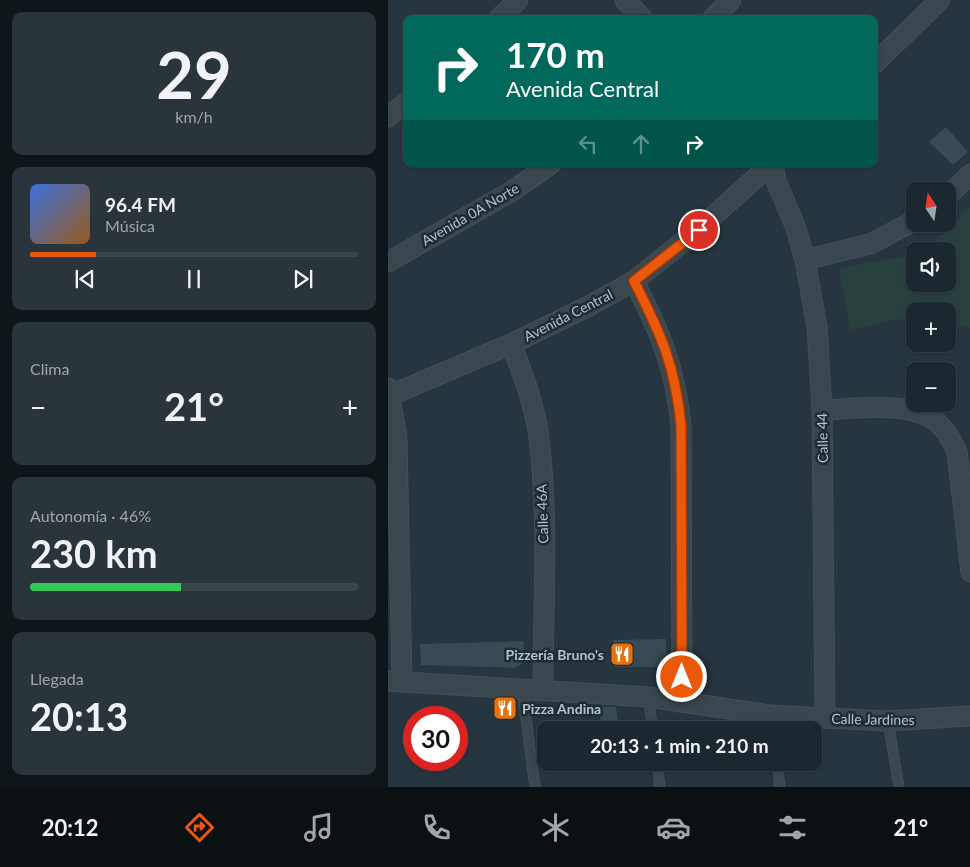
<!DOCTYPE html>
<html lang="es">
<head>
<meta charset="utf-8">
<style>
  :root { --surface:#1c282f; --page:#29343b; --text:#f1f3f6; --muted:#a0a6aa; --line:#3a444b; --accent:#ea580c }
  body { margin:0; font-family:Lato,sans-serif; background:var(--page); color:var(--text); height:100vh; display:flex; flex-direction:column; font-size:19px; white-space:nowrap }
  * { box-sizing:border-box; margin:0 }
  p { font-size:16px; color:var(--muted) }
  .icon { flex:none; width:28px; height:28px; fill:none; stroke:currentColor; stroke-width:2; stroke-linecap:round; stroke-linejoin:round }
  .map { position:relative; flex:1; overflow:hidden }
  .sheet { display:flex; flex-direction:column; gap:12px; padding:12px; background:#0f161a; width:388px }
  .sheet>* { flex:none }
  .banner { position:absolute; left:15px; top:15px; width:475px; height:152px; border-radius:10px; box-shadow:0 1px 4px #0004,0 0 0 1px var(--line); background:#00695c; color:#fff; overflow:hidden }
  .needle { width:32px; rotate:347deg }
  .buttons { position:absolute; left:518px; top:182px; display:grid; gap:10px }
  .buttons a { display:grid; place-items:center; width:50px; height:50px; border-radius:10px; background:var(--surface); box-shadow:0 1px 4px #0004,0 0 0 1px var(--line); font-size:25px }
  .speed { position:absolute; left:15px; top:706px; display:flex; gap:10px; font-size:25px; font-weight:700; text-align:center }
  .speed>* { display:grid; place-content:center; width:65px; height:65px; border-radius:50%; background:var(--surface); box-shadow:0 1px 4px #0004,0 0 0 1px var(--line); line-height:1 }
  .speed .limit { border:8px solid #d22; background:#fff; color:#111 }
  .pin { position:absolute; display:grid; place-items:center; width:42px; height:42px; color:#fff; margin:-21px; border:2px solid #fff; border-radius:50%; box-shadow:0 1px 5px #0007 }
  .me { position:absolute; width:55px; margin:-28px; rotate:0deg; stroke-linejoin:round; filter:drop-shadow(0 0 4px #0008) }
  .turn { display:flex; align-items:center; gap:18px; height:105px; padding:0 20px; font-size:22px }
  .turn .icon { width:65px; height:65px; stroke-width:2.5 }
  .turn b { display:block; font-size:35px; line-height:42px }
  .lanes { display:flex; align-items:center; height:48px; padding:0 20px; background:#0003; justify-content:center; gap:25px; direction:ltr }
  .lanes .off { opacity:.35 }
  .big { font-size:38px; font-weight:700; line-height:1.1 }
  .sheet .card { flex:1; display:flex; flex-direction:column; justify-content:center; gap:8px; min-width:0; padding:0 18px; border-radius:10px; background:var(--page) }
  .sheet .dial { align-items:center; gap:0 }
  .dial b { font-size:65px; line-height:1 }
  .song { display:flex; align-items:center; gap:15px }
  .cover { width:60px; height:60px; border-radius:8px; background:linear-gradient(135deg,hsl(220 70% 55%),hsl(30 70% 35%)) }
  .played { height:5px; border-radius:2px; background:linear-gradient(90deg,var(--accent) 20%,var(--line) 20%) }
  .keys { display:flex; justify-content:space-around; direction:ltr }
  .heat { display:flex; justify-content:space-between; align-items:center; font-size:28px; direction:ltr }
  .charge { height:8px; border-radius:4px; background:linear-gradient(90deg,#34c759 46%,var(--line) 0) }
  .trip { position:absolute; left:149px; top:721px; width:285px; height:50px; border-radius:10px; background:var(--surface); box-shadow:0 1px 4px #0004,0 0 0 1px var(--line); font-weight:700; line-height:50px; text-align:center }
  .dock { display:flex; height:80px; justify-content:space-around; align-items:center; background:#0b1013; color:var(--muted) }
  .dock .icon { width:35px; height:35px }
  .dock .on { color:var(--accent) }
  .dock b { font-size:22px; color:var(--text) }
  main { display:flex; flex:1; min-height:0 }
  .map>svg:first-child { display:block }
  .green { fill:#28403e }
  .building { fill:#384a54 }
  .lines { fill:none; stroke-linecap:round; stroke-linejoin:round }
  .service-casing { stroke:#435058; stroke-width:11 }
  .minor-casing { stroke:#435058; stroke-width:21 }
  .service { stroke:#3a474f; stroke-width:9 }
  .minor { stroke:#3a474f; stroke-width:19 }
  .route-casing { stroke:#983908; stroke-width:12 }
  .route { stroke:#ea580c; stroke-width:9 }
  .labels { text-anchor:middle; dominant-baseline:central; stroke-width:5; stroke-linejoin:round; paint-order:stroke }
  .street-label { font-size:14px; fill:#b6c1c9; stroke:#1f2c34 }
  .poi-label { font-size:14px; font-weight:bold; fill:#b6c1c9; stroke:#1f2c34; text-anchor:end }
</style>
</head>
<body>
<main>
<section class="sheet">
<div class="card dial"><b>29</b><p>km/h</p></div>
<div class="card">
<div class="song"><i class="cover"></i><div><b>96.4 FM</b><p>Música</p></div></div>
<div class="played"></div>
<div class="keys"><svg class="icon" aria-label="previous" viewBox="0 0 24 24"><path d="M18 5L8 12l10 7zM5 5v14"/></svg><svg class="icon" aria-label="pause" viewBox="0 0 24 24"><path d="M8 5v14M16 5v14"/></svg><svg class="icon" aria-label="next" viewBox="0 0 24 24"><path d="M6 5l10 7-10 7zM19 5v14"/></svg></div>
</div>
<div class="card"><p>Clima</p>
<div class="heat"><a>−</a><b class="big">21°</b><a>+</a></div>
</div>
<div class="card"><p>Autonomía · 46%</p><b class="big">230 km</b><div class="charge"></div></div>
<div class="card"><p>Llegada</p><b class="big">20:13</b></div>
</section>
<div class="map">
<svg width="583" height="787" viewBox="0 0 583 787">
  <rect width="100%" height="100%" fill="#26353f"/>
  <!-- green -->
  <path class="green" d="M582 207V328L559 325V311H526V321L511 319 462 330 451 268 515 257 526 252V284H559V251H527L543 244Z"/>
  <!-- building -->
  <g class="building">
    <path d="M558 127 580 152 565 165 541 142Z"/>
    <path d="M278 639 279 667H226L225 640Z"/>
    <path d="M136 641 134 664 126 668 33 665 32 644Z"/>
    <path d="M117 701 125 704 130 712 108 715 106 703Z"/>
    <path d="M211 706 228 707 231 730H214Z"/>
  </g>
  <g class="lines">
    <!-- service casing -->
    <g class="service-casing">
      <g id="service">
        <path d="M134 688 147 787"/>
        <path d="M260 697 265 730"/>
        <path d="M382 715 384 730"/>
        <path d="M500 721 511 787"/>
        <path d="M269 762 272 787"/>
        <path d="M389 762 392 787"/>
      </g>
    </g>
    <!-- minor casing -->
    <g class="minor-casing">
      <g id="minor">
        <path d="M237 0 255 19"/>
        <path d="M110 19 130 0"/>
        <path d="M324 19 343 0"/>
        <path d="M486 64 552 0"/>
        <path d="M0 117 19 102"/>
        <path d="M385 164 388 181 408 228 417 260 429 327 434 410 437 718"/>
        <path d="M559 196 583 174"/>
        <path d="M417 260 482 244 526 221"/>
        <path d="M0 262 124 191 163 164"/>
        <path d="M246 281C272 332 287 367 293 425L294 702"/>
        <path d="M123 344C135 374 147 406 151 438 161 521 155 606 155 689"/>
        <path d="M0 388 9 437 14 682"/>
        <path d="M3 395 123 344 199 307 246 281 311 229 383 164"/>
        <path d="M434 410C467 409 524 400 550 423 559 431 564 441 569 452L583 572"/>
        <path d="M0 681 260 697 382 715 437 718 500 721 583 716"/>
      </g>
    </g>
    <!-- service -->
    <use href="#service" class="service"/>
    <!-- minor -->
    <use href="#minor" class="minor"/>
  </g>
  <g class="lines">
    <!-- route casing -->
    <g class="route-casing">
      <path id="route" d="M294 677 293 425C287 365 273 334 246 281L311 230"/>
    </g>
    <!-- route -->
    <use href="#route" class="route"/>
  </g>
  <!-- icons -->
  <defs>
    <g id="restaurant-square" transform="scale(1.25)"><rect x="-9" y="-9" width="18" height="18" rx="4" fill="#e8710a" stroke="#1f2c34"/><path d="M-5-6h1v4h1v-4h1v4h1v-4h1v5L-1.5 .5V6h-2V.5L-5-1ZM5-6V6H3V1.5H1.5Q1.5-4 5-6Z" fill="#fff"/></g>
  </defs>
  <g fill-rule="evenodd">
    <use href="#restaurant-square" x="234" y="654"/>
    <use href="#restaurant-square" x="117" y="708"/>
  </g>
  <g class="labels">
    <!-- street labels -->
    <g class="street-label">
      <text transform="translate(82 214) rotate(-30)">Avenida 0A Norte</text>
      <text transform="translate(180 315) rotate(-27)">Avenida Central</text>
      <text transform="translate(434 438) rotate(-91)">Calle 44</text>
      <text transform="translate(154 514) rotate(-92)">Calle 46A</text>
      <text transform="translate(485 719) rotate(1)">Calle Jardines</text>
    </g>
    <!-- poi labels -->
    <g class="poi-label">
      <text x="216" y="654">Pizzería Bruno's</text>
      <text x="134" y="708" text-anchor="start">Pizza Andina</text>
    </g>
  </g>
</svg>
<div class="buttons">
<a><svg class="needle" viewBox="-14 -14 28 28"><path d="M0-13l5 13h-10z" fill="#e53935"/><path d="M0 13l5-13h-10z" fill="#a0a6aa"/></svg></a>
<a><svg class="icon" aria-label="sound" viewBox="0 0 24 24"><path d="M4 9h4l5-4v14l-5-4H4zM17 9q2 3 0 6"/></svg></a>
<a>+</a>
<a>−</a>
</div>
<div class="speed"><div class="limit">30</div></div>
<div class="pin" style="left:311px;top:230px;background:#d93025"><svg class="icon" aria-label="arrive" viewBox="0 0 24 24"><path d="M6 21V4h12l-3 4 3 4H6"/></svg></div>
<svg class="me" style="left:294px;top:677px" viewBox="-20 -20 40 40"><circle r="17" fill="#ea580c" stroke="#fff" stroke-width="3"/><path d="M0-11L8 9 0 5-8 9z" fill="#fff"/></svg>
<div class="trip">20:13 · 1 min · 210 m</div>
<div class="banner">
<div class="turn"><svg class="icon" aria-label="right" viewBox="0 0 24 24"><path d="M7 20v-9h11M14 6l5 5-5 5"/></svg><div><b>170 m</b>Avenida Central</div></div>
<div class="lanes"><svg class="icon off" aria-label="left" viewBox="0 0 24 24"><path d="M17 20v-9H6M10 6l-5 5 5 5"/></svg><svg class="icon off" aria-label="ahead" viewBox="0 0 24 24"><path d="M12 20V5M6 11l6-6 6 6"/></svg><svg class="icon" aria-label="right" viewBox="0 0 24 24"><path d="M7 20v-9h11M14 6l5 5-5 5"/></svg></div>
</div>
</div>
</main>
<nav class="dock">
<b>20:12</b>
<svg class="icon on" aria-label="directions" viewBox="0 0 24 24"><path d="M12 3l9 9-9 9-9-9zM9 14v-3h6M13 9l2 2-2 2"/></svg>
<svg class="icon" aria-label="music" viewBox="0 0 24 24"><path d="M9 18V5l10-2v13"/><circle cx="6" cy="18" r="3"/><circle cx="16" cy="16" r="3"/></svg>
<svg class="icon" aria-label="phone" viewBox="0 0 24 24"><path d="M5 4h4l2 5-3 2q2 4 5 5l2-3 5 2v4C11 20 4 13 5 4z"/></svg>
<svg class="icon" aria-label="climate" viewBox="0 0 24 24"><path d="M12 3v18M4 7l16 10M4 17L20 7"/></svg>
<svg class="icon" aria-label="car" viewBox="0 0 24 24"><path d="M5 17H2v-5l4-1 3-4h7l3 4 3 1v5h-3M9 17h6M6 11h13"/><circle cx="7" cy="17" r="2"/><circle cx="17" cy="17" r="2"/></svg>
<svg class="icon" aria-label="filters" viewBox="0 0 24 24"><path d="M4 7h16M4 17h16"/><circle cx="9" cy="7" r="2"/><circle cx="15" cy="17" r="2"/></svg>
<b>21°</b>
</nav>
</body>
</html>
